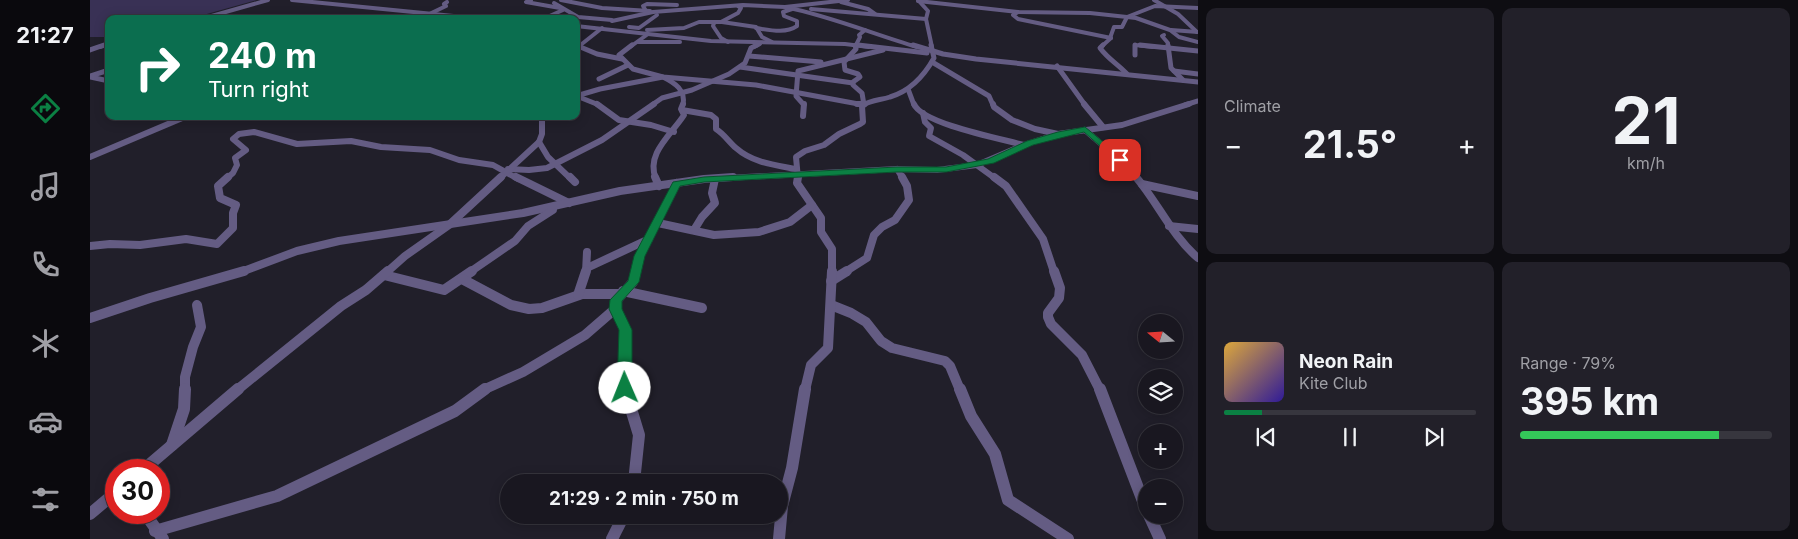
<!DOCTYPE html>
<html lang="en">
<head>
<meta charset="utf-8">
<style>
  :root { --surface:#191720; --page:#222029; --text:#f1f3f6; --muted:#9f9fa5; --line:#37363e; --accent:#0b8043 }
  body { margin:0; font-family:Inter,sans-serif; background:var(--page); color:var(--text); height:100vh; display:flex; flex-direction:column; font-size:19px; white-space:nowrap }
  * { box-sizing:border-box; margin:0 }
  p { font-size:16px; color:var(--muted) }
  .icon { flex:none; width:28px; height:28px; fill:none; stroke:currentColor; stroke-width:2; stroke-linecap:round; stroke-linejoin:round }
  .map { position:relative; flex:1; overflow:hidden }
  .drawer { display:flex; flex-direction:column; gap:8px; padding:8px; background:#0e0d12; width:600px }
  .drawer>* { flex:none }
  .banner { position:absolute; left:15px; top:15px; width:475px; height:105px; border-radius:10px; box-shadow:0 2px 12px #0003,0 0 0 1px var(--line); background:#0b6e4f; color:#fff; overflow:hidden }
  .needle { width:32px; rotate:288deg }
  .controls { position:absolute; left:1048px; top:314px; display:grid; gap:10px }
  .controls a { display:grid; place-items:center; width:45px; height:45px; border-radius:50%; background:var(--surface); box-shadow:0 2px 12px #0003,0 0 0 1px var(--line); font-size:25px }
  .speed { position:absolute; left:15px; top:459px; display:flex; gap:10px; font-size:25px; font-weight:700; text-align:center }
  .speed>* { display:grid; place-content:center; width:65px; height:65px; border-radius:50%; background:var(--surface); box-shadow:0 2px 12px #0003,0 0 0 1px var(--line); line-height:1 }
  .speed .limit { border:8px solid #d22; background:#fff; color:#111 }
  .pin { position:absolute; display:grid; place-items:center; width:42px; height:42px; color:#fff; margin:-21px; border-radius:10px; box-shadow:0 2px 8px #0006 }
  .me { position:absolute; width:55px; margin:-28px; rotate:359deg; stroke-linejoin:round; filter:drop-shadow(0 0 4px #0008) }
  .turn { display:flex; align-items:center; gap:18px; height:105px; padding:0 20px; font-size:22px }
  .turn .icon { width:65px; height:65px; stroke-width:2.5 }
  .turn b { display:block; font-size:35px; line-height:42px }
  .big { font-size:38px; font-weight:700; line-height:1.1 }
  .drawer .tile { flex:1; display:flex; flex-direction:column; justify-content:center; gap:8px; min-width:0; padding:0 18px; border-radius:10px; background:var(--page) }
  .drawer .dial { align-items:center; gap:0 }
  .dial b { font-size:65px; line-height:1 }
  .song { display:flex; align-items:center; gap:15px }
  .cover { width:60px; height:60px; border-radius:8px; background:linear-gradient(135deg,hsl(40 70% 55%),hsl(250 70% 35%)) }
  .played { height:5px; border-radius:2px; background:linear-gradient(90deg,var(--accent) 15%,var(--line) 15%) }
  .keys { display:flex; justify-content:space-around; direction:ltr }
  .heat { display:flex; justify-content:space-between; align-items:center; font-size:28px; direction:ltr }
  .charge { height:8px; border-radius:4px; background:linear-gradient(90deg,#34c759 79%,var(--line) 0) }
  .drawer .tiles { flex:1; display:grid; gap:8px; grid-template-columns:repeat(2,1fr) }
  .trip { position:absolute; left:410px; top:474px; width:288px; height:50px; border-radius:25px; background:var(--surface); box-shadow:0 2px 12px #0003,0 0 0 1px var(--line); font-weight:700; line-height:50px; text-align:center }
  main { display:flex; flex:1; min-height:0 }
  .dock { display:flex; flex-direction:column; width:90px; justify-content:space-around; align-items:center; background:#0a090d; color:var(--muted) }
  .dock .icon { width:35px; height:35px }
  .dock .selected { color:var(--accent) }
  .dock b { font-size:22px; color:var(--text) }
  .map>svg:first-child { display:block }
  .green { fill:#393155 }
  .lines { fill:none; stroke-linecap:round; stroke-linejoin:round }
  .street-far5 { stroke:#645c83; stroke-width:4 }
  .street-far4 { stroke:#645c83; stroke-width:5 }
  .street-far3 { stroke:#645c83; stroke-width:6 }
  .street-far2 { stroke:#645c83; stroke-width:8 }
  .street-far1 { stroke:#645c83; stroke-width:10 }
  .street { stroke:#645c83; stroke-width:12 }
  .route { fill:#0b8043; stroke:#07532c }
</style>
</head>
<body>
<main>
<nav class="dock">
<b>21:27</b>
<svg class="icon selected" aria-label="directions" viewBox="0 0 24 24"><path d="M12 3l9 9-9 9-9-9zM9 14v-3h6M13 9l2 2-2 2"/></svg>
<svg class="icon" aria-label="music" viewBox="0 0 24 24"><path d="M9 18V5l10-2v13"/><circle cx="6" cy="18" r="3"/><circle cx="16" cy="16" r="3"/></svg>
<svg class="icon" aria-label="phone" viewBox="0 0 24 24"><path d="M5 4h4l2 5-3 2q2 4 5 5l2-3 5 2v4C11 20 4 13 5 4z"/></svg>
<svg class="icon" aria-label="climate" viewBox="0 0 24 24"><path d="M12 3v18M4 7l16 10M4 17L20 7"/></svg>
<svg class="icon" aria-label="car" viewBox="0 0 24 24"><path d="M5 17H2v-5l4-1 3-4h7l3 4 3 1v5h-3M9 17h6M6 11h13"/><circle cx="7" cy="17" r="2"/><circle cx="17" cy="17" r="2"/></svg>
<svg class="icon" aria-label="filters" viewBox="0 0 24 24"><path d="M4 7h16M4 17h16"/><circle cx="9" cy="7" r="2"/><circle cx="15" cy="17" r="2"/></svg>
</nav>
<div class="map">
<svg width="1108" height="539" viewBox="0 0 1108 539">
  <rect width="100%" height="100%" fill="#211f2a"/>
  <!-- green -->
  <path class="green" d="M0 0H167L99 19H19V37H0Z"/>
  <g class="lines">
    <!-- street-far5 -->
    <g class="street-far5">
      <path d="M202 0 394 19"/>
      <path d="M441 0 436 2 470 8"/>
      <path d="M471 0 512 8 560 11"/>
      <path d="M828 0 838 11 836 19 842 47"/>
      <path d="M1064 0 1088 14 1107 32"/>
      <path d="M828 1 928 12 1000 13 1037 17 1065 6 1108 8"/>
      <path d="M751 2 778 9 785 14"/>
      <path d="M464 3 488 17 522 20"/>
      <path d="M695 7C740 16 783 34 827 47"/>
      <path d="M721 9 836 19"/>
      <path d="M556 11 553 6 557 4 587 5"/>
      <path d="M928 12 923 15 928 19 1021 38"/>
      <path d="M111 19 178 0"/>
      <path d="M329 19 356 6 354 4 357 2"/>
      <path d="M453 19 473 10"/>
      <path d="M522 21 563 12 653 5 695 7 758 0"/>
      <path d="M632 22 666 27 672 37 682 42"/>
      <path d="M624 23 623 26 631 38 638 42"/>
      <path d="M486 26 621 41 755 44 779 47"/>
      <path d="M539 27 549 28 567 15"/>
      <path d="M666 28C680 30 695 34 707 26V21L694 16 693 12 702 9"/>
      <path d="M557 30 594 28 609 22H631L648 13 651 8 648 6"/>
      <path d="M1081 30 1108 32"/>
      <path d="M1074 35 1072 36 1078 43V47"/>
      <path d="M1020 38 1024 27H1032L1037 17 1046 18 1080 30 1089 37 1108 42"/>
      <path d="M548 42H590"/>
      <path d="M10 47 19 44"/>
      <path d="M488 47 512 28"/>
      <path d="M540 47 558 34"/>
      <path d="M664 47 670 44"/>
      <path d="M765 47 770 37 769 35 775 30"/>
      <path d="M1011 47 1021 38"/>
      <path d="M1045 47V45L1063 47"/>
    </g>
    <!-- street-far4 -->
    <g class="street-far4">
      <path d="M542 45 529 55 543 69 573 77 666 85 774 105"/>
      <path d="M766 45V49L754 62 755 70 768 74 770 77 763 82V85L772 93 774 105"/>
      <path d="M768 45 837 53"/>
      <path d="M823 45 853 54 886 59 1108 82"/>
      <path d="M1013 45 1010 48C1019 60 1028 64 1037 74"/>
      <path d="M1045 45V55"/>
      <path d="M1050 45 1108 51"/>
      <path d="M1078 45 1081 68 1093 80"/>
      <path d="M488 46 507 54 532 59"/>
      <path d="M486 48 489 45"/>
      <path d="M0 50 14 45"/>
      <path d="M659 56 731 62"/>
      <path d="M842 62 899 96 903 105"/>
      <path d="M967 66 995 105"/>
      <path d="M650 67 763 83"/>
      <path d="M1084 71 1108 74"/>
      <path d="M0 76 19 70"/>
      <path d="M0 77 19 81"/>
      <path d="M509 79 538 65"/>
      <path d="M818 89 824 105"/>
      <path d="M486 96 510 89 573 77C585 83 596 90 593 105"/>
      <path d="M489 97 509 105"/>
      <path d="M562 105 572 98 602 90 639 74 655 63 661 48 667 45"/>
      <path d="M714 105 706 96 708 71 793 50"/>
      <path d="M773 105C781 100 791 100 800 97 820 91 834 76 844 58L841 45"/>
      <path d="M1095 105 1108 101"/>
    </g>
    <!-- street-far3 -->
    <g class="street-far3">
      <path d="M507 104 529 120 561 125 584 132"/>
      <path d="M767 104H774"/>
      <path d="M824 104C832 124 912 139 934 145"/>
      <path d="M903 104 904 107 922 120 945 129 968 134"/>
      <path d="M994 104 1013 127"/>
      <path d="M592 110 621 115 626 119V129C634 134 639 142 646 148 663 163 685 165 706 169"/>
      <path d="M833 113 835 122 841 128 839 136 873 155 906 179"/>
      <path d="M713 116 714 104"/>
      <path d="M995 130 1030 160 1047 179"/>
      <path d="M449 142 458 157 481 179"/>
      <path d="M0 157 97 116"/>
      <path d="M418 169 439 170 457 168 512 140 564 104"/>
      <path d="M807 169 813 179"/>
      <path d="M136 179 143 173 147 165 145 158 156 150 143 139 149 134 164 132 207 144 261 141 291 147 340 150 369 160 403 165 428 179"/>
      <path d="M409 179 449 142 452 134V116"/>
      <path d="M566 179C555 154 582 134 594 115L591 109 593 104"/>
      <path d="M619 179 807 169 847 170 887 165 934 145 968 134 1032 125 1099 104"/>
      <path d="M708 179 706 157 715 151 734 145 749 134 770 124 773 122 772 106 775 104"/>
    </g>
    <!-- street-far2 -->
    <g class="street-far2">
      <path d="M426 177 479 203"/>
      <path d="M480 177 485 182"/>
      <path d="M565 177 569 186"/>
      <path d="M708 177 707 183 731 218V232L742 249V272"/>
      <path d="M904 177 916 186 953 239 964 272"/>
      <path d="M1046 177C1068 203 1082 236 1108 258"/>
      <path d="M1052 184 1108 196"/>
      <path d="M568 223 624 235 669 232 700 222 722 205"/>
      <path d="M1079 226 1108 229"/>
      <path d="M604 230 612 217 625 203 622 193 625 179"/>
      <path d="M0 246 20 244 50 245 96 239 127 244 143 228V213L146 205 130 198 128 186 138 177"/>
      <path d="M497 268 559 239"/>
      <path d="M151 272 207 251 249 241 433 213 530 191 614 179 643 177"/>
      <path d="M297 272 315 256 359 225 411 177"/>
      <path d="M380 272 425 241 438 226 463 210V207"/>
      <path d="M496 272 497 252"/>
      <path d="M546 272 550 256 587 183"/>
      <path d="M755 272 777 258 784 235 792 227 805 220 819 200 817 186 812 177"/>
    </g>
    <!-- street-far1 -->
    <g class="street-far1">
      <path d="M964 271 970 288 969 298 958 313V317L961 324 992 355 1010 390"/>
      <path d="M294 275 354 290 382 271"/>
      <path d="M372 279 421 305 439 309 452 308 492 294H530"/>
      <path d="M741 281 757 271"/>
      <path d="M533 291 612 308"/>
      <path d="M488 295 496 271"/>
      <path d="M741 305 761 313 776 322 791 341 802 348 855 361 860 366 870 390"/>
      <path d="M0 318 60 298 154 271"/>
      <path d="M95 390V377L103 347 111 327 107 305"/>
      <path d="M147 390 251 306 276 290 298 271"/>
      <path d="M393 390 433 372 495 335 525 309"/>
      <path d="M536 390V330L525 309 526 301 543 282 546 271"/>
      <path d="M715 390 721 365 738 348 742 271"/>
    </g>
    <!-- street -->
    <g class="street">
      <path d="M535 389 549 435 544 482"/>
      <path d="M870 389 881 416 905 454 918 500 978 539"/>
      <path d="M1010 389 1056 509"/>
      <path d="M82 445 94 409 95 389"/>
      <path d="M53 470 148 389"/>
      <path d="M54 512 73 539"/>
      <path d="M0 514 26 492"/>
      <path d="M1059 515 1070 539"/>
      <path d="M65 531 187 496 365 411 395 389"/>
      <path d="M522 539 534 515"/>
      <path d="M689 539 692 506 702 468 715 389"/>
    </g>
  </g>
  <!-- route -->
  <path class="route" d="M995 127 1033 158V161H1027L994 132 943 145 904 163 856 172H807L614 182 590 186 555 256 549 282 532 301V309L542 330V388L540 392 535 393 530 392 527 388 529 330 519 309 520 300 538 281 544 256 583 182 614 177 807 167H856L898 159 937 141 968 132Z"/>
</svg>
<div class="controls">
<a><svg class="needle" viewBox="-14 -14 28 28"><path d="M0-13l5 13h-10z" fill="#e53935"/><path d="M0 13l5-13h-10z" fill="#9f9fa5"/></svg></a>
<a><svg class="icon" aria-label="layers" viewBox="0 0 24 24"><path d="M12 4l9 5-9 5-9-5zM3 14l9 5 9-5"/></svg></a>
<a>+</a>
<a>−</a>
</div>
<div class="speed"><div class="limit">30</div></div>
<div class="pin" style="left:1030px;top:160px;background:#d93025"><svg class="icon" aria-label="arrive" viewBox="0 0 24 24"><path d="M6 21V4h12l-3 4 3 4H6"/></svg></div>
<svg class="me" style="left:535px;top:388px" viewBox="-20 -20 40 40"><circle r="19" fill="#fff"/><path d="M0-13L10 11 0 6-10 11z" fill="#0b8043"/></svg>
<div class="trip">21:29 · 2 min · 750 m</div>
<div class="banner">
<div class="turn"><svg class="icon" aria-label="right" viewBox="0 0 24 24"><path d="M7 20v-9h11M14 6l5 5-5 5"/></svg><div><b>240 m</b>Turn right</div></div>
</div>
</div>
<section class="drawer">
<div class="tiles">
<div class="tile"><p>Climate</p>
<div class="heat"><a>−</a><b class="big">21.5°</b><a>+</a></div>
</div>
<div class="tile dial"><b>21</b><p>km/h</p></div>
<div class="tile">
<div class="song"><i class="cover"></i><div><b>Neon Rain</b><p>Kite Club</p></div></div>
<div class="played"></div>
<div class="keys"><svg class="icon" aria-label="previous" viewBox="0 0 24 24"><path d="M18 5L8 12l10 7zM5 5v14"/></svg><svg class="icon" aria-label="pause" viewBox="0 0 24 24"><path d="M8 5v14M16 5v14"/></svg><svg class="icon" aria-label="next" viewBox="0 0 24 24"><path d="M6 5l10 7-10 7zM19 5v14"/></svg></div>
</div>
<div class="tile"><p>Range · 79%</p><b class="big">395 km</b><div class="charge"></div></div>
</div>
</section>
</main>
</body>
</html>
